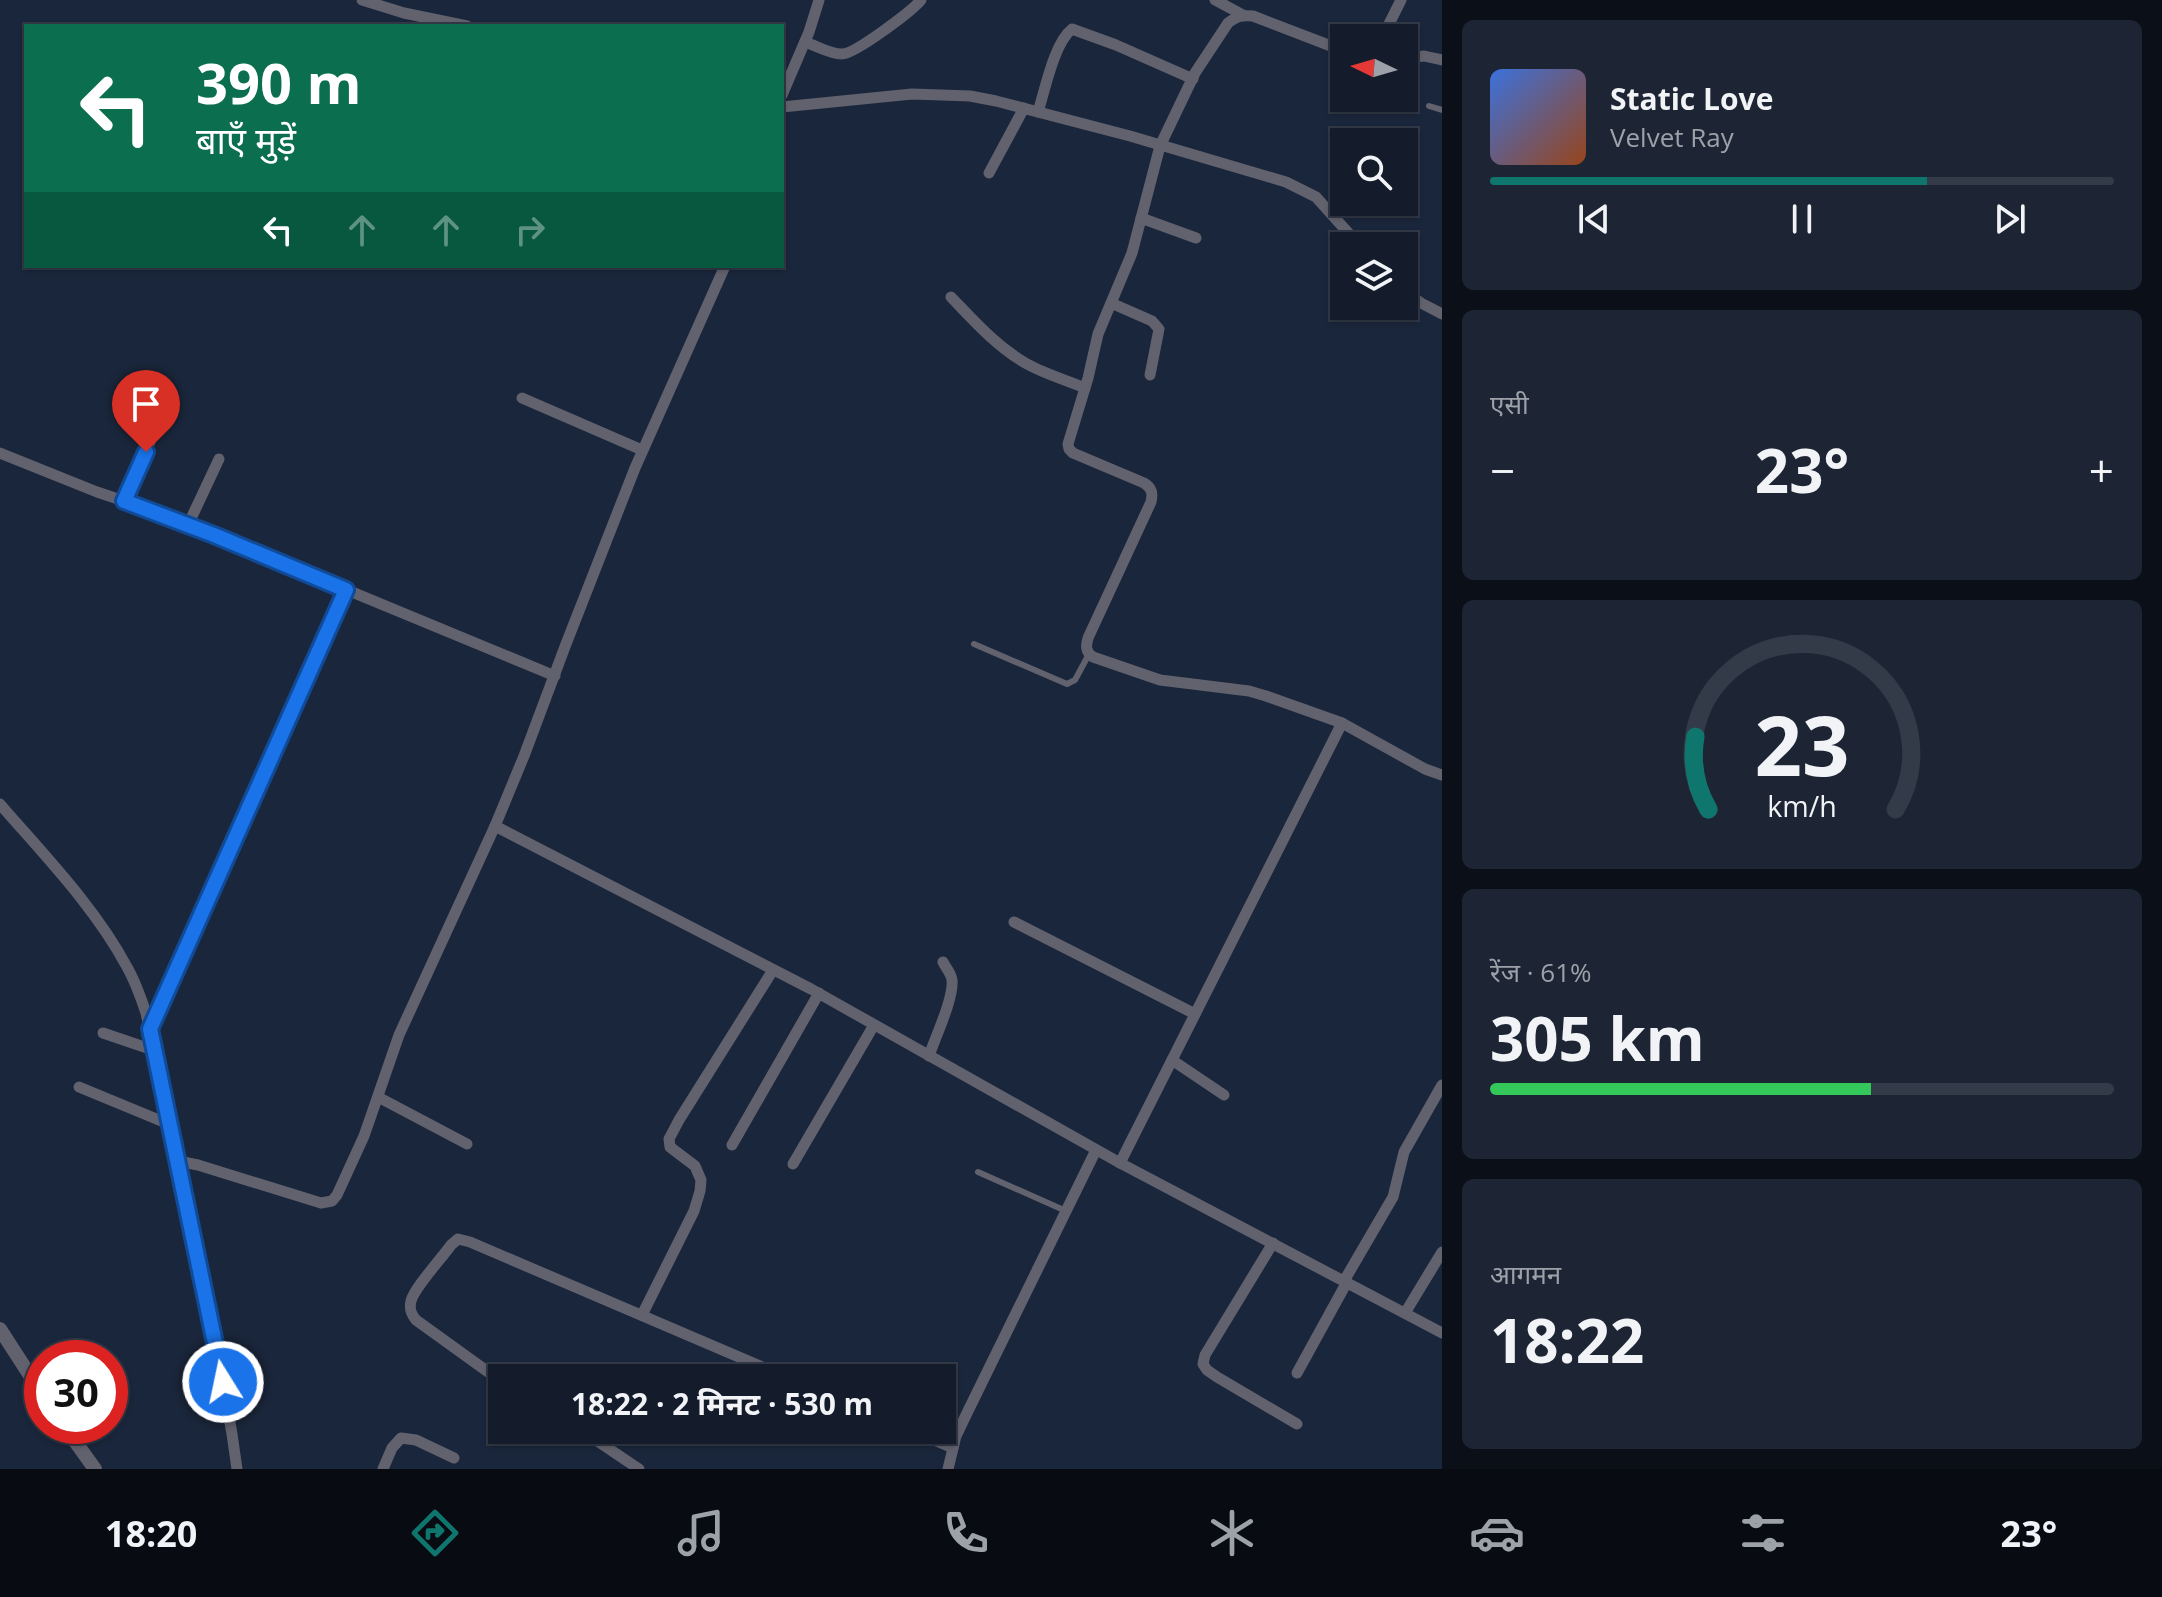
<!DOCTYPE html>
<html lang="hi">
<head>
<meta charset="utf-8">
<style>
  :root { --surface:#141c2c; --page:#1d2534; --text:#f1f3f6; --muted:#9da1a9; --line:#333a48; --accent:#0f766e }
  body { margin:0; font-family:"Open Sans","Noto Sans Devanagari",sans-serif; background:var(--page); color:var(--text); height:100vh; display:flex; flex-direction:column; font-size:30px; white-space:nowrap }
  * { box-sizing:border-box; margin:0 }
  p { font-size:26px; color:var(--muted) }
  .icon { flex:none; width:44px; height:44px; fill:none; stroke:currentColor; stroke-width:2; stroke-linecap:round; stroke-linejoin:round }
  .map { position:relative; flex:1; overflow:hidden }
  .sheet { display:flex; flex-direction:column; gap:20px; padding:20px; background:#0b0f18; width:720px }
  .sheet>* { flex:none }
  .top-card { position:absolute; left:24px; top:24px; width:760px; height:244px; border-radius:0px; box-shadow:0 2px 6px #0004,0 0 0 2px var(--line); background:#0b6e4f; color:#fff; overflow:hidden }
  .needle { width:52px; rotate:275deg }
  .fabs { position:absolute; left:1330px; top:24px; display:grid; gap:16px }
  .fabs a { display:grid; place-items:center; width:88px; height:88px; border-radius:0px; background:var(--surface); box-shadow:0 2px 6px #0004,0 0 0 2px var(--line); font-size:40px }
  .speed { position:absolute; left:24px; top:1340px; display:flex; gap:16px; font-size:40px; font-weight:700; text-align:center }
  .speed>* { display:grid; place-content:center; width:104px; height:104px; border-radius:50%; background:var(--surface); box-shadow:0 2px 6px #0004,0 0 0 2px var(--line); line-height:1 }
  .speed .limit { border:12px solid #d22; background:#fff; color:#111 }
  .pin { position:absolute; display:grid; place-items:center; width:68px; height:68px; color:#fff; margin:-82px -34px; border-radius:50% 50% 50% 0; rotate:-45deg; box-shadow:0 0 8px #0007 }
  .pin .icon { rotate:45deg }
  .me { position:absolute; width:88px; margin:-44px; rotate:350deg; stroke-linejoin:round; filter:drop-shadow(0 0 6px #0008) }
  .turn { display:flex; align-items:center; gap:28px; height:168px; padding:0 40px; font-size:36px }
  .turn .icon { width:104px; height:104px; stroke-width:2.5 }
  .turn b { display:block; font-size:56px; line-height:68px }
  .lanes { display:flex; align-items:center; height:76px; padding:0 40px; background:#0003; justify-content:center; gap:40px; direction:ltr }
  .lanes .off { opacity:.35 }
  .big { font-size:60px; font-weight:700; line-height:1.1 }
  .sheet .widget { flex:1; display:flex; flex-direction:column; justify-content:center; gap:12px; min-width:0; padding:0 28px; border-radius:12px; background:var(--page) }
  .sheet .dial { align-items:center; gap:0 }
  .dial svg { height:208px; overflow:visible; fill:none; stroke:var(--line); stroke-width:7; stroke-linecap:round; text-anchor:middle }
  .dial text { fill:var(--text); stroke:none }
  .song { display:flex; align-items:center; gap:24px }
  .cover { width:96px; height:96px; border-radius:12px; background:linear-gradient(135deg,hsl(220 70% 55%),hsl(20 70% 35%)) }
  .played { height:8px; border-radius:4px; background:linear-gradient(90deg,var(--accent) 70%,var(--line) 70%) }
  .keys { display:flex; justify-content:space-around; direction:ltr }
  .heat { display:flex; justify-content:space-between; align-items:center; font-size:44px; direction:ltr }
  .charge { height:12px; border-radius:6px; background:linear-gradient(90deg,#34c759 61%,var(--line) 0) }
  .trip { position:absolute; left:488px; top:1364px; width:468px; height:80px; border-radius:0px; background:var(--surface); box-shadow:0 2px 6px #0004,0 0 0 2px var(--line); font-weight:700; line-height:80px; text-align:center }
  .tab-bar { display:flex; height:128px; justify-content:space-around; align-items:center; background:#080b12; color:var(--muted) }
  .tab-bar .icon { width:56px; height:56px }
  .tab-bar .on { color:var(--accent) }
  .tab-bar b { font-size:36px; color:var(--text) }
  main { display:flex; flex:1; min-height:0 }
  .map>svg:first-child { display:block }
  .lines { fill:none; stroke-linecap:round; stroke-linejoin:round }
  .service { stroke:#62626e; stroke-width:6 }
  .minor { stroke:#62626e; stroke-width:11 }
  .tertiary { stroke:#62626e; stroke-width:14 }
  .route-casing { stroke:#114b97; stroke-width:20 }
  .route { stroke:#1a73e8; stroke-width:14 }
</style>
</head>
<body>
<main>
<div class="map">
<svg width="1442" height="1469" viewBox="0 0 1442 1469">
  <rect width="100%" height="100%" fill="#1a263b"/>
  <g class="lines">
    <!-- service -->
    <g class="service">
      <path d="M1429 106 1442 110"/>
      <path d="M974 644 1067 684 1075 680 1089 654"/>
      <path d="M978 1172 1066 1211"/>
    </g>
    <!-- minor -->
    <g class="minor">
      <path d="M362 0 404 13 467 26"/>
      <path d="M1215 0 1243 15"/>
      <path d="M1382 38 1401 0"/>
      <path d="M805 42C817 46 830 54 842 54 855 54 912 11 921 0"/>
      <path d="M1344 51 1253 16C1242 15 1237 16 1228 23L1195 73 1160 146 1132 253 1098 334 1088 378 1068 444 1069 449 1073 453 1144 483C1152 488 1153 493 1151 502L1088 638C1086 645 1085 652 1093 657L1160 680 1249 691 1266 696 1342 723 1425 769 1442 775"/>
      <path d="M1404 70 1416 57 1424 56 1442 60"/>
      <path d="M782 95 809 32 819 0"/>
      <path d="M782 107 912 94 970 96 996 101 1130 136 1286 182 1316 197 1360 246"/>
      <path d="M1038 112C1045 90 1054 43 1072 29L1116 45 1193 79"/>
      <path d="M989 173 1024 108"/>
      <path d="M1141 218 1196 238"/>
      <path d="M1404 291 1421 303 1442 314"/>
      <path d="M951 297C974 321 997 347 1027 364 1045 374 1066 380 1085 388"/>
      <path d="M1111 303 1152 321 1159 329 1150 375"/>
      <path d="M522 398 642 450"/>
      <path d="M0 453 97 492 154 511 214 535 555 676"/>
      <path d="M124 501 156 428"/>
      <path d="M188 525 219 459"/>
      <path d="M0 804C44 855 95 907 127 967 135 981 141 998 146 1013L213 1329 232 1434 237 1469"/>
      <path d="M495 826 811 989 1120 1163 1442 1333"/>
      <path d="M1014 922 1195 1014"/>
      <path d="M151 1029 346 590"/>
      <path d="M103 1033 156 1051"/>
      <path d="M929 1056C935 1038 954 998 952 980 951 973 946 968 943 962"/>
      <path d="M1172 1060 1224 1095"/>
      <path d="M79 1087 171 1125"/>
      <path d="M378 1097 467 1144"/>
      <path d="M732 1145 819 993"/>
      <path d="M178 1161 198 1165 321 1203 332 1201 337 1195 364 1136 399 1035 495 826 524 756 566 644 635 468 725 266"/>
      <path d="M1120 1163 1342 723"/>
      <path d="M793 1164 874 1025"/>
      <path d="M1273 1243 1205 1355 1203 1364 1207 1370 1217 1377 1297 1424"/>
      <path d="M1344 1281 1393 1197 1404 1152 1442 1085"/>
      <path d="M1405 1313 1442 1252"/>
      <path d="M642 1315 694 1211 700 1191 701 1180 695 1166 670 1147 669 1139 679 1120 773 970"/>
      <path d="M1297 1373 1347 1282"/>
      <path d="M502 1382 416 1320C411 1314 409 1309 411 1301 414 1288 442 1258 451 1245L458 1239 470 1242 788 1378"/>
      <path d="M581 1430 639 1469"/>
      <path d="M910 1430 953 1448"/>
      <path d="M383 1469 392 1448 401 1438 416 1440 454 1458"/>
      <path d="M948 1469 956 1436 968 1411 1096 1150"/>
    </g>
    <!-- tertiary -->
    <g class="tertiary">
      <path d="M0 1329 42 1394"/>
      <path d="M64 1426 95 1469"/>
    </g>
  </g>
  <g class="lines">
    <!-- route casing -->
    <g class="route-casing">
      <path id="route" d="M146 452 124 501 214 535 346 590 150 1029 223 1382"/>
    </g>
    <!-- route -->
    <use href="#route" class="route"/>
  </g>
</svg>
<div class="fabs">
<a><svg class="needle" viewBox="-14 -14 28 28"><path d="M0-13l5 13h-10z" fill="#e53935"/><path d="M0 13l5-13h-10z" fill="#9da1a9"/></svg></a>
<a><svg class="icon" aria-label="search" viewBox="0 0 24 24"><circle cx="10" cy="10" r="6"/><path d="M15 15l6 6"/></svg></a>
<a><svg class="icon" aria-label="layers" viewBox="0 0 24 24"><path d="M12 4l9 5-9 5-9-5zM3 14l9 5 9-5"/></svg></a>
</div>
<div class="speed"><div class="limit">30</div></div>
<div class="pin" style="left:146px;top:452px;background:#d93025"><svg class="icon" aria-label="arrive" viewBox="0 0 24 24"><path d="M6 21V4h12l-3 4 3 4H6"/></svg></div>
<svg class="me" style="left:223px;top:1382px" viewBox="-20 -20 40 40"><circle r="17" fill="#1a73e8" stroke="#fff" stroke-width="3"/><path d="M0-11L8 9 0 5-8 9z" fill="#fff"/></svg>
<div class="trip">18:22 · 2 मिनट · 530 m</div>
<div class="top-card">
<div class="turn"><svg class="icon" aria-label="left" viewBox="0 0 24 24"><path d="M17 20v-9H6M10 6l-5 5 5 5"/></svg><div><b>390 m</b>बाएँ मुड़ें</div></div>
<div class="lanes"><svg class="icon" aria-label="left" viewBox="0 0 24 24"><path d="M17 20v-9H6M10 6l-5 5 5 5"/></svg><svg class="icon off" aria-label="ahead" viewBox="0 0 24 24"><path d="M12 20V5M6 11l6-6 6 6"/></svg><svg class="icon off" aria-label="ahead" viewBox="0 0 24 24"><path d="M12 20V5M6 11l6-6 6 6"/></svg><svg class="icon off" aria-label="right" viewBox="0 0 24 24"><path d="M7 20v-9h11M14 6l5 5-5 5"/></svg></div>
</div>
</div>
<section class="sheet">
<div class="widget">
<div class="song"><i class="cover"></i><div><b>Static Love</b><p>Velvet Ray</p></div></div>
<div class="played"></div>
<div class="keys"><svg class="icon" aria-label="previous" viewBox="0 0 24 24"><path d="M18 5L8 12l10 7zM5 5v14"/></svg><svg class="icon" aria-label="pause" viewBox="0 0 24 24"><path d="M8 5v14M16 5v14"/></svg><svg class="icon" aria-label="next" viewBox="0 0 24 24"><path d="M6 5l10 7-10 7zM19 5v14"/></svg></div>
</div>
<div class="widget"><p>एसी</p>
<div class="heat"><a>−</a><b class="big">23°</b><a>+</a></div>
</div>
<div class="widget dial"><svg viewBox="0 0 100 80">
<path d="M14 69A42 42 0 1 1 86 69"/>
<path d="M14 69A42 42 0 0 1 9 41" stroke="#0f766e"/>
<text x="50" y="56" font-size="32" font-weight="700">23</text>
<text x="50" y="72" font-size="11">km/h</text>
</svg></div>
<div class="widget"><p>रेंज · 61%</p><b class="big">305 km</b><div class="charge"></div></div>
<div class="widget"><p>आगमन</p><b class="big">18:22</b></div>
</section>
</main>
<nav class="tab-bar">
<b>18:20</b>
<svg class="icon on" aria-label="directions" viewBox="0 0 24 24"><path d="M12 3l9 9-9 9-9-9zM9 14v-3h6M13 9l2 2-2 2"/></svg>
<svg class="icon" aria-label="music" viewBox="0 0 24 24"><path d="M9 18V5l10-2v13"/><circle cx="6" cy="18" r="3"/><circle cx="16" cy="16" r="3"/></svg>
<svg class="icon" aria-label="phone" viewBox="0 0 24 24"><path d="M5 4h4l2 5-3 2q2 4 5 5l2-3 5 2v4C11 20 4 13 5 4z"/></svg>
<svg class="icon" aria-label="climate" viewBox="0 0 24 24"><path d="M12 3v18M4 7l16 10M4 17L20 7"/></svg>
<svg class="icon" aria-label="car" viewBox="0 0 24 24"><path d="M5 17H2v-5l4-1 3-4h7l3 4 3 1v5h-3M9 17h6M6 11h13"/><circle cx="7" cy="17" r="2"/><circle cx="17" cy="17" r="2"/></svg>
<svg class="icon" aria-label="filters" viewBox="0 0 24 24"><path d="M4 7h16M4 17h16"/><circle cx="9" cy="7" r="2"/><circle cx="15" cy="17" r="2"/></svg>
<b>23°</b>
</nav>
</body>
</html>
